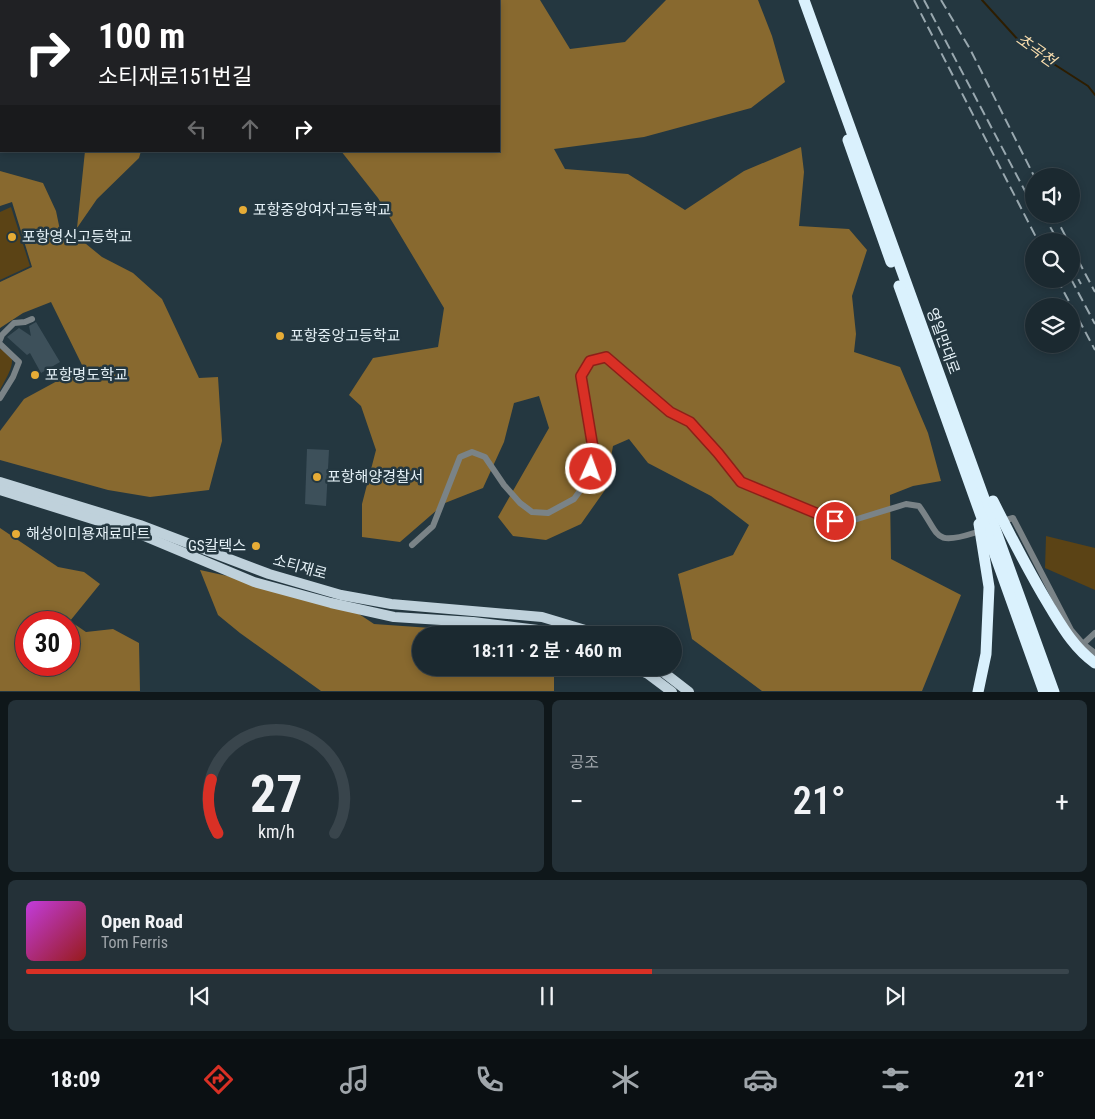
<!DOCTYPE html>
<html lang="ko">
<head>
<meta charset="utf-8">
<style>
  :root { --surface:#1b2930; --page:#243138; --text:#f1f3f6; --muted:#a0a6ab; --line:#39454c; --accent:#d93025 }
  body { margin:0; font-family:"Roboto Condensed","Noto Sans KR",sans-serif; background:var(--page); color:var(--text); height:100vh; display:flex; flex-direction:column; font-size:19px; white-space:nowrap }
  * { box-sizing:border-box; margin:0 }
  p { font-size:16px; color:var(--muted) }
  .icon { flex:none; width:28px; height:28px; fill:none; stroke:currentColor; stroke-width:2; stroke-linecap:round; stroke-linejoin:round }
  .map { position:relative; height:692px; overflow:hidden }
  .side { display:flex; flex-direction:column; gap:8px; padding:8px; background:#0f171a; flex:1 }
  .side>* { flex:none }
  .hud { position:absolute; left:0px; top:0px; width:500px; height:152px; box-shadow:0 2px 8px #0003,0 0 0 1px var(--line); background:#202124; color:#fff; overflow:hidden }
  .controls { position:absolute; left:1025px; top:168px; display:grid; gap:10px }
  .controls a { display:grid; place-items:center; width:55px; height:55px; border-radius:50%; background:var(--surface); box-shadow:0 2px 8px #0003,0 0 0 1px var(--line); font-size:25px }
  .speed { position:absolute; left:15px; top:611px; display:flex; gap:10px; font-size:25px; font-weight:700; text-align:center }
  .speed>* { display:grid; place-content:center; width:65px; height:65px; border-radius:50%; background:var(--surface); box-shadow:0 2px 8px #0003,0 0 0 1px var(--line); line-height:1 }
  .speed .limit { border:8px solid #d22; background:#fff; color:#111 }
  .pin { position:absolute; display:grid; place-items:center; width:42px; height:42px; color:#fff; margin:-21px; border:2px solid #fff; border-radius:50%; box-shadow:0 1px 5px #0007 }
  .me { position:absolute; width:55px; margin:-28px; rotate:2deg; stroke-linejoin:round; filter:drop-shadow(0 0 4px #0008) }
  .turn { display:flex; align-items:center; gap:18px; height:105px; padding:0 15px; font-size:22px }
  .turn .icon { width:65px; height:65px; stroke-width:2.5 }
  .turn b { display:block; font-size:35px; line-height:42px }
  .lanes { display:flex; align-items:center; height:48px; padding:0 15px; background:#0003; justify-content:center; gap:25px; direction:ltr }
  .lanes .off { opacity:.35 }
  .big { font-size:38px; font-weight:600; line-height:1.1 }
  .side .tile { flex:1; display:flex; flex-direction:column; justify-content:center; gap:8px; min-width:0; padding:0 18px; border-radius:8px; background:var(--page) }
  .side .dial { align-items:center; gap:0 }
  .dial svg { height:130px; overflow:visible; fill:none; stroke:var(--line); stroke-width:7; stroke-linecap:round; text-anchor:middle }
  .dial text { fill:var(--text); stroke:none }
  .song { display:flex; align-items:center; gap:15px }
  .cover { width:60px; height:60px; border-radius:8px; background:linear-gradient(135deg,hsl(290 70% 55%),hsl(0 70% 35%)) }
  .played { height:5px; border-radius:2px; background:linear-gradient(90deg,var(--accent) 60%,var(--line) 60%) }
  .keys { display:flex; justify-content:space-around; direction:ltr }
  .heat { display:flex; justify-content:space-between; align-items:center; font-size:28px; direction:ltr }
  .side .tiles { flex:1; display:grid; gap:8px; grid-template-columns:1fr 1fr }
  .tile:last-child { grid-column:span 2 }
  .trip { position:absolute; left:412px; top:626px; width:270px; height:50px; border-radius:25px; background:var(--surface); box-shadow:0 2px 8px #0003,0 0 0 1px var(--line); font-weight:600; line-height:50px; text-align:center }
  .menu { display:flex; height:80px; justify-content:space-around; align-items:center; background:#0b1013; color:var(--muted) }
  .menu .icon { width:35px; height:35px }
  .menu .active { color:var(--accent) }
  .menu b { font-size:22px; color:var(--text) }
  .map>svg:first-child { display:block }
  .green { fill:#5b4315 }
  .forest { fill:#88692f; fill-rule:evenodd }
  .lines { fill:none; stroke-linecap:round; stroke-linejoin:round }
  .stream { stroke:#2d1d00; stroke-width:2 }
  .building { fill:#3d505a }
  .street { stroke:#7a8387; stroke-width:6 }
  .primary { stroke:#bfd1db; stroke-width:10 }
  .highway { stroke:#daf1fd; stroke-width:11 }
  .rail { stroke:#99a8af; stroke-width:2; stroke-dasharray:10 5; stroke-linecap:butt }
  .route-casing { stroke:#8d1f18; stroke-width:12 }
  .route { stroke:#d93025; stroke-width:9 }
  .poi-dot { fill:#e6ac36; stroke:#243740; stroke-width:2 }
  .labels { text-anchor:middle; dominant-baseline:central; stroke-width:5; stroke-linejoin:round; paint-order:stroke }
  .poi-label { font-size:15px; fill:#e5f1f7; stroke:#243740; text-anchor:start }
  .street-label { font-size:15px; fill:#e5f1f7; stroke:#243740 }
  .water-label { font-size:16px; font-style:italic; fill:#f9ddad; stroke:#243740 }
</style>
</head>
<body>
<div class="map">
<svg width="1095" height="692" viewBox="0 0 1095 692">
  <rect width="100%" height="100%" fill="#243740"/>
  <!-- green -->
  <g class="green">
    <path d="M11 207 30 266 0 280V212Z"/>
    <path d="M0 349C24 353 6 378 0 390Z"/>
    <path d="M1046 536 1095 548V590L1045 568Z"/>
  </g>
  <!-- forest -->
  <g class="forest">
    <path d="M0 0H165L167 1H1V83Z"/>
    <path d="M266 0H540L570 49 625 42 666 0H758L772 36 785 82 751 108 644 137 554 149 565 169 628 174 685 210 744 171 801 147 804 172 799 226 849 229 867 250 852 296 856 334 854 352 900 367 928 433 941 481 913 486 890 495 891 559 961 595 922 691H762L692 639 678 574 733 555 749 525 711 496 648 463 629 439 613 446 605 490 581 524 546 540 513 536 498 517 549 428 539 396 514 403 504 442 483 488 445 503 400 542 362 537V504L376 450 361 406 349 395 373 358 438 347 444 308 378 198 341 151H499V1Z"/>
    <path d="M85 151H141L139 158 97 199 77 228Z"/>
    <path d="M0 171 43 183 56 211 61 235 80 239 102 257 133 273 162 299 199 378 218 377 222 441 209 490 150 497 108 490 0 460V431L24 399 83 367 51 302 23 313 0 328V282L32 267 12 202 0 206Z"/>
    <path d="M0 528 58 567 84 572 100 584 70 621 86 632 113 629 139 643 140 691H0ZM69 622V665H26V622Z"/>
    <path d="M200 570 338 600 374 624 488 632 490 635H421V668H538L554 675V691H321L240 633 218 615Z"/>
  </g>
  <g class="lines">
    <!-- stream -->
    <path class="stream" d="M982 0 1021 43 1088 86 1095 95"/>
  </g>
  <!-- building -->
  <g class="building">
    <path d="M36 322 60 362 41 373 30 353 27 355 7 337 19 328 31 336 29 326Z"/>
    <path d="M307 449 329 450 326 506 305 504Z"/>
  </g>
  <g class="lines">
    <!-- street -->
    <g class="street">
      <path d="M0 340 2 335 14 323 25 322 32 319"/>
      <path d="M0 344 19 362 13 377 0 398"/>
      <path d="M1006 520 1013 518 1071 630 1083 644 1095 653"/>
      <path d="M412 545 433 526 460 457 472 452 485 457 504 485 520 503 532 512 548 513 574 499 585 484 591 469 593 448 581 376 590 361 606 357 670 413 690 422 718 453 741 482 776 498 841 522 854 520 906 504 919 506C940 535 933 546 974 533"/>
      <path d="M1083 644 1095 633"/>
    </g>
    <!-- primary -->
    <g class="primary">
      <path d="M0 482 140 525 269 574 341 595 391 604 542 617 602 635"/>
      <path d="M0 490 137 533 254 582 331 603 394 617 473 622 538 630 554 635"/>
      <path d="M635 668 648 674 672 692"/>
      <path d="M658 668 689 692"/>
    </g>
    <!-- highway -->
    <g class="highway">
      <path d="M804 0 1054 692"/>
      <path d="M848 140 891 262"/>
      <path d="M899 286 1044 692"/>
      <path d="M993 501C1011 537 1029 572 1050 607 1063 628 1074 648 1095 663"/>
      <path d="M978 692 986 654 989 587 979 524"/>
    </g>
    <!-- rail -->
    <g class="rail">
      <path d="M914 0 1038 241"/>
      <path d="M924 0 1034 208"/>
      <path d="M941 0 970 49 1034 176"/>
      <path d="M1043 214 1058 241"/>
      <path d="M1054 214 1068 241"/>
      <path d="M1071 247 1095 292"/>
      <path d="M1071 266 1081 284"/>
      <path d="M1057 279 1095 350"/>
      <path d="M1071 279 1095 324"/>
    </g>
  </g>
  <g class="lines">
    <!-- route casing -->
    <g class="route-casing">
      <path id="route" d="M591 469 593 448 581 376 590 361 606 357 670 412 690 422 718 453 741 482 835 521"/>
    </g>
    <!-- route -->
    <use href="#route" class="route"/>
  </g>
  <!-- markers -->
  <g class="poi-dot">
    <circle cx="243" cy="210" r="5"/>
    <circle cx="12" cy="237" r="5"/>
    <circle cx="280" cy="336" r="5"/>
    <circle cx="35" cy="375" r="5"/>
    <circle cx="317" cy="477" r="5"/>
    <circle cx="16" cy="534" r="5"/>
    <circle cx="256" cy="546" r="5"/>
  </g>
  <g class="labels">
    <!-- poi labels -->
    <g class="poi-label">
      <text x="253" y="210">포항중앙여자고등학교</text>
      <text x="22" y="237">포항영신고등학교</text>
      <text x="290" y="336">포항중앙고등학교</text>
      <text x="45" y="375">포항명도학교</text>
      <text x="327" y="477">포항해양경찰서</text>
      <text x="26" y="534">해성이미용재료마트</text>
      <text x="246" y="546" text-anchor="end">GS칼텍스</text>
    </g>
    <!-- street labels -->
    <g class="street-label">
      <text transform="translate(943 341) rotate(70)">영일만대로</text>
      <text transform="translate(300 567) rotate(16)">소티재로</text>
    </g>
    <!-- water labels -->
    <g class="water-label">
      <text transform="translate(1036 50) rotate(36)">초곡천</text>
    </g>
  </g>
</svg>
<div class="controls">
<a><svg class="icon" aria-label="sound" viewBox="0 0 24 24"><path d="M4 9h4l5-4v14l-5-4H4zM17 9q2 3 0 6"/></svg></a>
<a><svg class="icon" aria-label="search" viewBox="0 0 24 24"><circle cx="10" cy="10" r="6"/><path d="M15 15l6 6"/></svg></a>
<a><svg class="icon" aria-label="layers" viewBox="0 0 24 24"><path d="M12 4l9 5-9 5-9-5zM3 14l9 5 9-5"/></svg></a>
</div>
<div class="speed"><div class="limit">30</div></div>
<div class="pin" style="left:835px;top:521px;background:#d93025"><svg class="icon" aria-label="arrive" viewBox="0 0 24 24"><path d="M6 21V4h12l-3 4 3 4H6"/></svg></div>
<svg class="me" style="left:591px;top:469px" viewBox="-20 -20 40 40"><circle r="17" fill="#d93025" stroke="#fff" stroke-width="3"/><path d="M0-11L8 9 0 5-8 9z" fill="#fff"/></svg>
<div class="trip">18:11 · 2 분 · 460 m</div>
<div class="hud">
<div class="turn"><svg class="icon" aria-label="right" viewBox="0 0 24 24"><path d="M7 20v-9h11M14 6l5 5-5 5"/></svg><div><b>100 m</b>소티재로151번길</div></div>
<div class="lanes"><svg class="icon off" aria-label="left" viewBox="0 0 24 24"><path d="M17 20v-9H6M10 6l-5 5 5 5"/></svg><svg class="icon off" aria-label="ahead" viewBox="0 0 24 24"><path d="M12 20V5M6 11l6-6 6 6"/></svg><svg class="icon" aria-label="right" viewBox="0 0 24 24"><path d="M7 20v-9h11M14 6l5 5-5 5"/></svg></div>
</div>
</div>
<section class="side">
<div class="tiles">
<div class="tile dial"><svg viewBox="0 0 100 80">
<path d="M14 69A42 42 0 1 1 86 69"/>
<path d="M14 69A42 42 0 0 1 10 36" stroke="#d93025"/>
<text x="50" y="56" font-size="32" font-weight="700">27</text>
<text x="50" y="72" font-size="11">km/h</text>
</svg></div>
<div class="tile"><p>공조</p>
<div class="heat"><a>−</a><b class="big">21°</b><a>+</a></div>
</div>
<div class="tile">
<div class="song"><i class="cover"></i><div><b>Open Road</b><p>Tom Ferris</p></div></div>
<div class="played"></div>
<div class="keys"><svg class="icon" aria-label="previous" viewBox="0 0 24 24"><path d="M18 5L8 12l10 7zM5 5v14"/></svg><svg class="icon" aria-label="pause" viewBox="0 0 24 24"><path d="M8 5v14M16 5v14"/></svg><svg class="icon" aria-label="next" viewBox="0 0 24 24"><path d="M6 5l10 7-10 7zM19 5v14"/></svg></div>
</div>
</div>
</section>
<nav class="menu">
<b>18:09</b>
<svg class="icon active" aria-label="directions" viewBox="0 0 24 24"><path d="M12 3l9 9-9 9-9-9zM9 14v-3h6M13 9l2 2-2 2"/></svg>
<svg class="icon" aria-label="music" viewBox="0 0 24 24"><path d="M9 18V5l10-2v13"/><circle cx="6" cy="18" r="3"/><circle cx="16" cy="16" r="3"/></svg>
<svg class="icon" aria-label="phone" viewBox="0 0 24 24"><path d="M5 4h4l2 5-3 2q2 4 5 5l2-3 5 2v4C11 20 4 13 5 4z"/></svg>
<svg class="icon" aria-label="climate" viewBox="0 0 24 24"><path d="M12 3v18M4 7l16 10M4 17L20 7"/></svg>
<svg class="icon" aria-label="car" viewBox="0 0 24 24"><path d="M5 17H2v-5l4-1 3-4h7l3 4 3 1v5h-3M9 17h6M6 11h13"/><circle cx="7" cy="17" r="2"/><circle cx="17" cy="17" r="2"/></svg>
<svg class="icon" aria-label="filters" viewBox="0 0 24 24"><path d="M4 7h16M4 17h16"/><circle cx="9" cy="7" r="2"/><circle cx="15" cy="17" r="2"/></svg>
<b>21°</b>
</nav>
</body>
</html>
